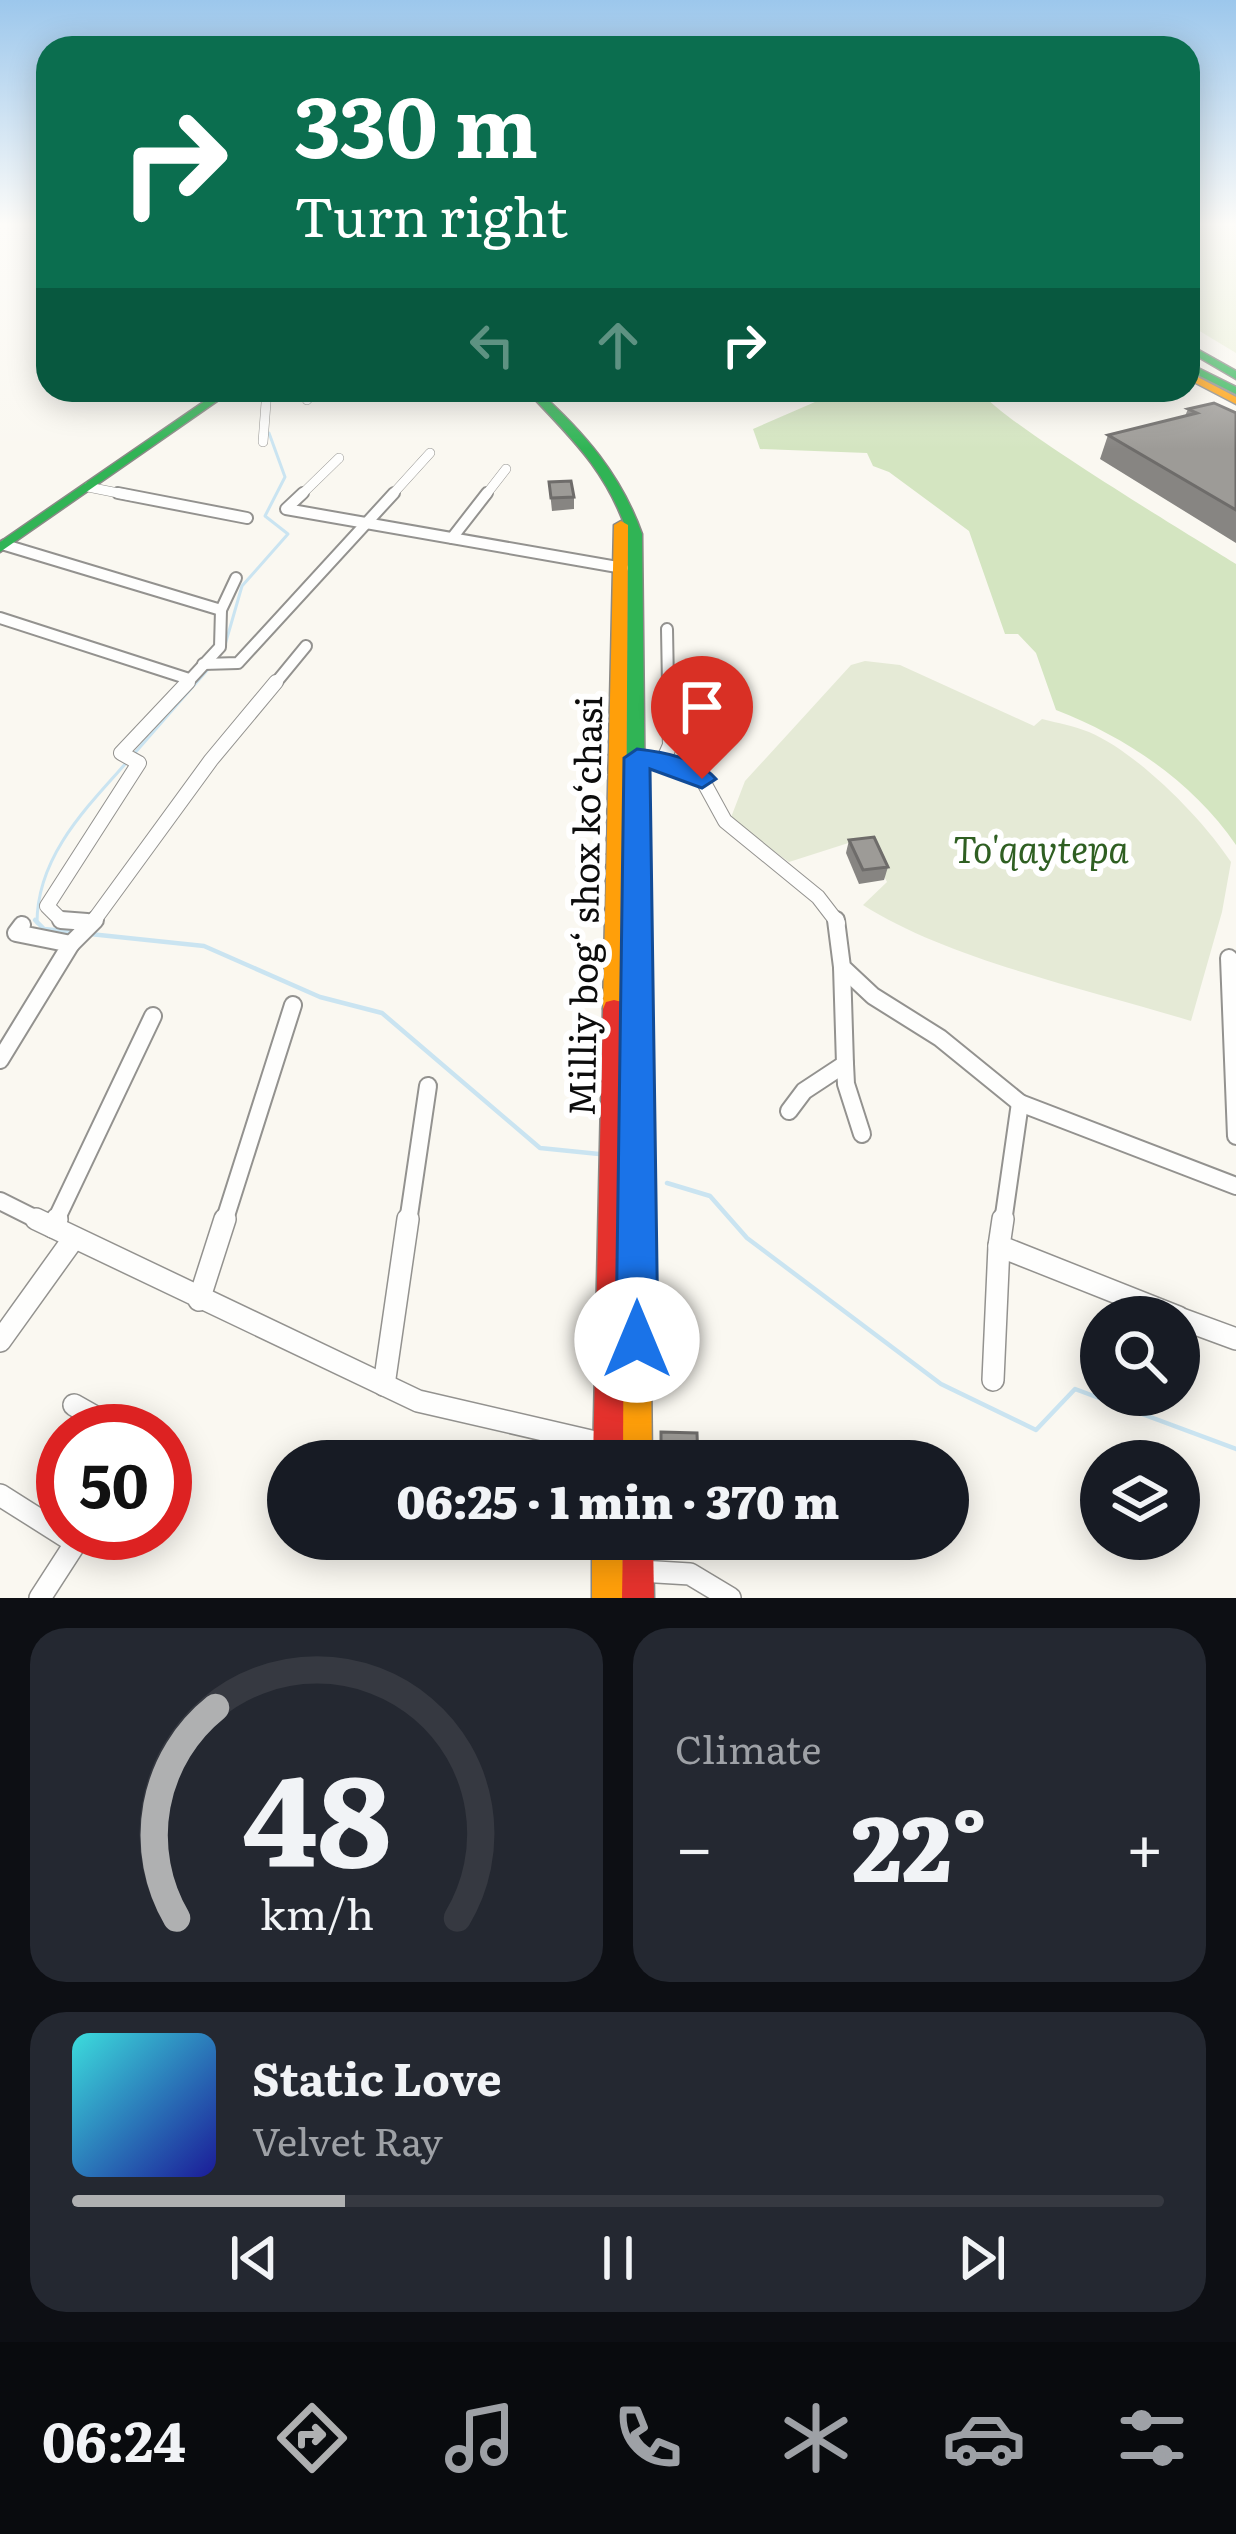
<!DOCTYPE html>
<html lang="en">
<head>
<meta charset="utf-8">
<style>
  :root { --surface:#171b24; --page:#242831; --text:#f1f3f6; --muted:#9ea1a6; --line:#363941; --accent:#afb0b1 }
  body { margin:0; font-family:Literata,serif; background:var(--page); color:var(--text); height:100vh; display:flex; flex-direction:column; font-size:45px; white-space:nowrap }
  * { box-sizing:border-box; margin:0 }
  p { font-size:39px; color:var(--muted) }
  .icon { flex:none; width:66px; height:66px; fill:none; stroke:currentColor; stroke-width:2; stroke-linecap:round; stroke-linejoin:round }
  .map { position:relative; height:1598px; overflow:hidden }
  .sheet { display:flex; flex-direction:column; gap:30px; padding:30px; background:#0d0f14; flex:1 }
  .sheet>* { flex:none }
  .top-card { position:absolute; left:36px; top:36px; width:1164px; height:366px; border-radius:36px; box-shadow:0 6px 30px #0003; background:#0b6e4f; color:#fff; overflow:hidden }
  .controls { position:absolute; left:1080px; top:1296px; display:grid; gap:24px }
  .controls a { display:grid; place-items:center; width:120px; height:120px; border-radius:50%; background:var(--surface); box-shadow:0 6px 30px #0003; font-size:60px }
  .speed { position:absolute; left:36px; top:1404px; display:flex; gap:24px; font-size:60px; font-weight:700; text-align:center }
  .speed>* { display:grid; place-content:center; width:156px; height:156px; border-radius:50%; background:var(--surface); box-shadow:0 6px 30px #0003; line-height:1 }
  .speed .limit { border:18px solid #d22; background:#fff; color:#111 }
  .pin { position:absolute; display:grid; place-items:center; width:102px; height:102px; color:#fff; margin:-123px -51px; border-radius:50% 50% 50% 0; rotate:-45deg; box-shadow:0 0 12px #0007 }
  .pin .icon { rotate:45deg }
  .me { position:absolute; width:132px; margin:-66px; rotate:0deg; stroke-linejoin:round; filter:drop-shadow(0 0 9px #0008) }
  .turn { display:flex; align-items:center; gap:42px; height:252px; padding:0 60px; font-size:54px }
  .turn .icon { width:156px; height:156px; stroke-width:2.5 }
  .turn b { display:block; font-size:84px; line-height:102px }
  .lanes { display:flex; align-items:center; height:114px; padding:0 60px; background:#0003; justify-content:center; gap:60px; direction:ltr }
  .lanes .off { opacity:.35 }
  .big { font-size:90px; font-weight:800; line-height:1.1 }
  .sheet .tile { flex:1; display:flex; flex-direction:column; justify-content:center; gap:18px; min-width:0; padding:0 42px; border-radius:36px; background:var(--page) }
  .sheet .dial { align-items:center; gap:0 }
  .dial svg { height:312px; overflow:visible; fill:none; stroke:var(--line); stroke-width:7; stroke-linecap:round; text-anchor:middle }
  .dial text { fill:var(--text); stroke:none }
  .song { display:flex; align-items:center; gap:36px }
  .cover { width:144px; height:144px; border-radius:18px; background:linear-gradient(135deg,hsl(180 70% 55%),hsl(240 70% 35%)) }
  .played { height:12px; border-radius:6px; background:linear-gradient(90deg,var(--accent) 25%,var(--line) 25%) }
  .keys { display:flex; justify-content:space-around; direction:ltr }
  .heat { display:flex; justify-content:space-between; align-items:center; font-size:66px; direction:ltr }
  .sheet .tiles { flex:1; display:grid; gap:30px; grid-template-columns:1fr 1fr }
  .tile:last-child { grid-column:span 2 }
  .trip { position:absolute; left:267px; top:1440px; width:702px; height:120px; border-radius:60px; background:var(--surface); box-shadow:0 6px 30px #0003; font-weight:800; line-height:120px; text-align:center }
  .tabs { display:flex; height:192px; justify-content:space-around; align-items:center; background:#090b0e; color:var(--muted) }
  .tabs .icon { width:84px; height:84px }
  .tabs .active { color:var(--accent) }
  .tabs b { font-size:54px; color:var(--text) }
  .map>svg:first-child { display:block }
  .forest { fill:#d4e5c1 }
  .cemetery { fill:#e5ead6 }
  .pitch { fill:#edf2dc }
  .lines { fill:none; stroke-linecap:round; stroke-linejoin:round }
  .stream-far1 { stroke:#cae4f1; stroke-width:3 }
  .stream { stroke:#cae4f1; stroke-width:4.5 }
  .street-far4-casing { stroke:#93928f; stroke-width:10 }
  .street-far3-casing { stroke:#93928f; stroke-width:14 }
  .street-far2-casing { stroke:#93928f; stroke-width:16 }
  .street-far1-casing { stroke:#93928f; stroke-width:20 }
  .street-casing { stroke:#93928f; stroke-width:24 }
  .fast-casing { stroke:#8a8986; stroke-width:3 }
  .slow-casing { stroke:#8a8986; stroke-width:3 }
  .jam-casing { stroke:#8a8986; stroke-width:3 }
  .street-far4 { stroke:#fefefd; stroke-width:9 }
  .street-far3 { stroke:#fefefd; stroke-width:10 }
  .street-far2 { stroke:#fefefd; stroke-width:14 }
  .street-far1 { stroke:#fefefd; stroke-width:16 }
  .street { stroke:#fefefd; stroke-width:21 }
  .fast { fill:#30b455; fill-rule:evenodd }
  .slow { fill:#ff9f0a; fill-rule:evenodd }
  .jam { fill:#e5322d; fill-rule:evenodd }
  .wall { fill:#878582 }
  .building { fill:#9d9b97; stroke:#6e6c6a; stroke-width:3 }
  .route { fill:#1a73e8; stroke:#114b97; stroke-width:3 }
  .labels { text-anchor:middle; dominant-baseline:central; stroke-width:12; stroke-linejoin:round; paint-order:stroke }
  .park-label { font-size:36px; font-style:italic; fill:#2f5f22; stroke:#fff }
  .street-label { font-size:36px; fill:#0c0c0c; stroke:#fff }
</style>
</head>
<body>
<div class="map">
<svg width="1236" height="1598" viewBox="0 0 1236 1598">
  <rect width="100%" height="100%" fill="#faf8f1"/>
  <!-- forest -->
  <path class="forest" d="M813 390H980C991 416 1198 540 1236 564V845C1193 782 1126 737 1056 710L1036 653 1018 634H1005L969 531 889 472 873 466 867 453 760 449 753 429 815 402Z"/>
  <!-- cemetery -->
  <path class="cemetery" d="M865 661 900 665 1034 726 1042 719C1058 723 1074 726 1089 732 1138 753 1202 818 1231 862L1222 912 1191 1021C1091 990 949 960 863 905L887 882 864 838 789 862 730 820 745 781 851 665Z"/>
  <!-- pitch -->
  <path class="pitch" d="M1188 225H1236V353L1188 324Z"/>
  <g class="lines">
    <!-- stream-far1 -->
    <g class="stream-far1">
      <path d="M216 660 225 645 242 586 288 534 265 516 285 477 269 433"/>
      <path d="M133 755 210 667"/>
      <path d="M37 923C37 857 85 809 127 762"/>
    </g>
    <!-- stream -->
    <g class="stream">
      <path d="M35 920 44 929 74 932"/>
      <path d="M90 934 204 946 320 997 382 1013 540 1148 599 1154"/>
      <path d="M667 1183 710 1196 747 1238 941 1384 1036 1430 1075 1389 1236 1449"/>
    </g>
    <!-- street-far4 casing -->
    <g class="street-far4-casing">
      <g id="street-far4">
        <path d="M307 400 315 390"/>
        <path d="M263 442 267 390"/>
        <path d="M88 487 133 496"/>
        <path d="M300 496 339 458"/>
        <path d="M391 496 430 453"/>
        <path d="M485 496 506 469"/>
      </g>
    </g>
    <!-- street-far3 casing -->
    <g class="street-far3-casing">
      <g id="street-far3">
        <path d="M118 493 247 518"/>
        <path d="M303 493 286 509 623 568"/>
        <path d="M452 538 487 493"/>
        <path d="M5 545 221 610"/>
        <path d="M0 618 189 679"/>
        <path d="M667 629 668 685"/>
        <path d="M203 664 238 663 394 493"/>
        <path d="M185 685 220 647 221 610 236 578"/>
        <path d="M274 685 306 646"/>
      </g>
    </g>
    <!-- street-far2 casing -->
    <g class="street-far2-casing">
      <g id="street-far2">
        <path d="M668 682 670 745 663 761 702 779 725 821 818 897 838 923"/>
        <path d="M87 922 61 920 47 906 139 763 121 753 188 682"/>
        <path d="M92 923 211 760 276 682"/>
      </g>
    </g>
    <!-- street-far1 casing -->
    <g class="street-far1-casing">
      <g id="street-far1">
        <path d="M61 920 87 922"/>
        <path d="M836 920 842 967 873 996 940 1038 1020 1103 1236 1186"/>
        <path d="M71 944 95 920"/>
        <path d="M1229 958 1236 1136"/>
        <path d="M0 1060 71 944 16 933 22 925"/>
        <path d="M845 1064 846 1084 862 1134"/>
        <path d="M789 1111 804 1091 845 1064 842 967"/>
        <path d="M0 1201 42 1222"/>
        <path d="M55 1222 153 1016"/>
        <path d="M224 1222 293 1005"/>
        <path d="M408 1222 428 1086"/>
        <path d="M1003 1222 1020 1103"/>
      </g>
    </g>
    <!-- street casing -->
    <g class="street-casing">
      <g id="street">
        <path d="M36 1219 418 1401 608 1445"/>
        <path d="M1003 1219 999 1246 1178 1317"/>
        <path d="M53 1227 57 1219"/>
        <path d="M199 1300 225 1219"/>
        <path d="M1179 1318 1236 1339"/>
        <path d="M0 1341 74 1238"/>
        <path d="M993 1380 999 1246"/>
        <path d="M384 1385 408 1219"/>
        <path d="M74 1405 120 1431"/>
        <path d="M0 1495 76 1543"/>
        <path d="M640 1571 690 1574 730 1598"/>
        <path d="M40 1598 82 1533"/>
      </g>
    </g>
    <!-- fast casing -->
    <g class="fast-casing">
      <g id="fast">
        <path d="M1188 344 1236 371V379L1188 351Z"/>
        <path d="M1188 363 1236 387V394L1188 370Z"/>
        <path d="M221 390H233L0 552V542Z"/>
        <path d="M526 390H537C584 432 621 475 642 534L647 1001 644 1008 636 1010 628 1008 625 1001 628 534C606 469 571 438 526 390Z"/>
      </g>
    </g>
    <!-- slow casing -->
    <g class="slow-casing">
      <g id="slow">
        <path d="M1188 372 1236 397V404L1188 379Z"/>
        <path d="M621 521 628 525 625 1009 622 1016 614 1018 606 1016 603 1009 614 525Z"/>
        <path d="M636 992 644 994 647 1001 652 1461H622L625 1001 628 994Z"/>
        <path d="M592 1539H622L624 1598H592Z"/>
      </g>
    </g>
    <!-- jam casing -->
    <g class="jam-casing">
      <g id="jam">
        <path d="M614 1000 622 1002 625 1009 623 1461H593L603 1009 606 1002Z"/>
        <path d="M623 1539H653L654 1598H622Z"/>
      </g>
    </g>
    <!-- street-far4 -->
    <use href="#street-far4" class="street-far4"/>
    <!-- street-far3 -->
    <use href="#street-far3" class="street-far3"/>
    <!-- street-far2 -->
    <use href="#street-far2" class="street-far2"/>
    <!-- street-far1 -->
    <use href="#street-far1" class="street-far1"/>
    <!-- street -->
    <use href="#street" class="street"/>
    <!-- fast -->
    <use href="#fast" class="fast"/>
    <!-- slow -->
    <use href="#slow" class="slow"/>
    <!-- jam -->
    <use href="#jam" class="jam"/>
  </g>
  <!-- wall -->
  <g class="wall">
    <path d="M1188 409 1236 413V543L1100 459 1108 435 1185 416Z"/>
    <path d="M549 482 574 497V509L552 511Z"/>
    <path d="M849 840 888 867 884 880 859 884 846 853Z"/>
  </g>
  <!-- building -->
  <g class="building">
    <path d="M1214 403 1236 413V510L1108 435 1197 413 1188 409Z"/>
    <path d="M571 481 574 497 551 498 549 482Z"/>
    <path d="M874 837 888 867 863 870 849 840Z"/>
    <path d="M661 1432 697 1433 698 1461H661Z"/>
  </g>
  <!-- sky -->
  <linearGradient id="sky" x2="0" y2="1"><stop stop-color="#9cc7ec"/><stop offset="0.5" stop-color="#fdfcf9"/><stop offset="1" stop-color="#fdfcf9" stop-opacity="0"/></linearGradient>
  <rect width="1236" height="449" fill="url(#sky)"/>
  <!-- route -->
  <path class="route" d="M637 749C663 752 698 758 716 779L702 788 650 769 658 1340 652 1355 637 1361 622 1355 616 1340 624 758Z"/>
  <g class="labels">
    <!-- park labels -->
    <g class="park-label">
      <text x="1041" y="847">To'qaytepa</text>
    </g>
    <!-- street labels -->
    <g class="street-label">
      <text transform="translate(583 906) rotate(-89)">Milliy bog‘ shox ko‘chasi</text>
    </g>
  </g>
</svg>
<div class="controls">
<a><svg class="icon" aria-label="search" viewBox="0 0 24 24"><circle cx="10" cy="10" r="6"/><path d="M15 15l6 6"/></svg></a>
<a><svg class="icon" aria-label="layers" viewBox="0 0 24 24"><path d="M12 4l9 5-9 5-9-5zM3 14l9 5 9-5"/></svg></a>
</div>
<div class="speed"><div class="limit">50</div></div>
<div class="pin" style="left:702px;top:779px;background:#d93025"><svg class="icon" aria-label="arrive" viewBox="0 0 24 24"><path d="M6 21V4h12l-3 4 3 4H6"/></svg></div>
<svg class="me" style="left:637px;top:1340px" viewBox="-20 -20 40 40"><circle r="19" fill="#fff"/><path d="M0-13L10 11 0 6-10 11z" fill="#1a73e8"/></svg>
<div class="trip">06:25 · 1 min · 370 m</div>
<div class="top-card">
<div class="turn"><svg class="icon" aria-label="right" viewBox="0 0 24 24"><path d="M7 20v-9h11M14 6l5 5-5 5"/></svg><div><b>330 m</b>Turn right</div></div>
<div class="lanes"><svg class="icon off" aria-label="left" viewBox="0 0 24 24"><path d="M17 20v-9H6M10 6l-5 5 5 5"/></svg><svg class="icon off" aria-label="ahead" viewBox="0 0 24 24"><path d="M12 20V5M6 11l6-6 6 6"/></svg><svg class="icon" aria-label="right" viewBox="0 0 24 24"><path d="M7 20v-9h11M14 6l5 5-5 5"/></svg></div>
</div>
</div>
<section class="sheet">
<div class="tiles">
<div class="tile dial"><svg viewBox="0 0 100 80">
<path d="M14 69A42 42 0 1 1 86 69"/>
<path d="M14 69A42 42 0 0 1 24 15" stroke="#afb0b1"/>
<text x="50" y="56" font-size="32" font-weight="700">48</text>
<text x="50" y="72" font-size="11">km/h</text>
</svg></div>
<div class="tile"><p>Climate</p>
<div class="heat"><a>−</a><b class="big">22°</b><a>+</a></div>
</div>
<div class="tile">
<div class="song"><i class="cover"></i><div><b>Static Love</b><p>Velvet Ray</p></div></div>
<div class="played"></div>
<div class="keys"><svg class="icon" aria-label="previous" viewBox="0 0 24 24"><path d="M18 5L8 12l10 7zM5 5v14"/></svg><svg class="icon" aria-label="pause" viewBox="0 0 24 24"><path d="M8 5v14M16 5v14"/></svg><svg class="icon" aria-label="next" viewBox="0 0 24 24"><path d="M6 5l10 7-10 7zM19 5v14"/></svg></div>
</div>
</div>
</section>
<nav class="tabs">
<b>06:24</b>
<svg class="icon active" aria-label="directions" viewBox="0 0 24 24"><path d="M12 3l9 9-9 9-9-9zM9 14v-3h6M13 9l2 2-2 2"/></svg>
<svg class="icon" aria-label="music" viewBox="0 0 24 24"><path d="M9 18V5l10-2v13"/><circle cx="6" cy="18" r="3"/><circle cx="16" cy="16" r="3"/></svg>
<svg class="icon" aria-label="phone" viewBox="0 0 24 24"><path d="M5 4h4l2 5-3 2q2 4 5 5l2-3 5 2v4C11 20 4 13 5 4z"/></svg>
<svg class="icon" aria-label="climate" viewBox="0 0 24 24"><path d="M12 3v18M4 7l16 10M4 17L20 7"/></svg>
<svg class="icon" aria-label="car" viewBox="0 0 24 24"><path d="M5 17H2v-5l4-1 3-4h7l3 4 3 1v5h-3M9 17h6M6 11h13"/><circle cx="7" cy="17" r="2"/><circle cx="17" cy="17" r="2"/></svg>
<svg class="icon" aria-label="filters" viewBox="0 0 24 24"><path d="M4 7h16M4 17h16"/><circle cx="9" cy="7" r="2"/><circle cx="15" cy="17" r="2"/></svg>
</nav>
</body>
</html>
